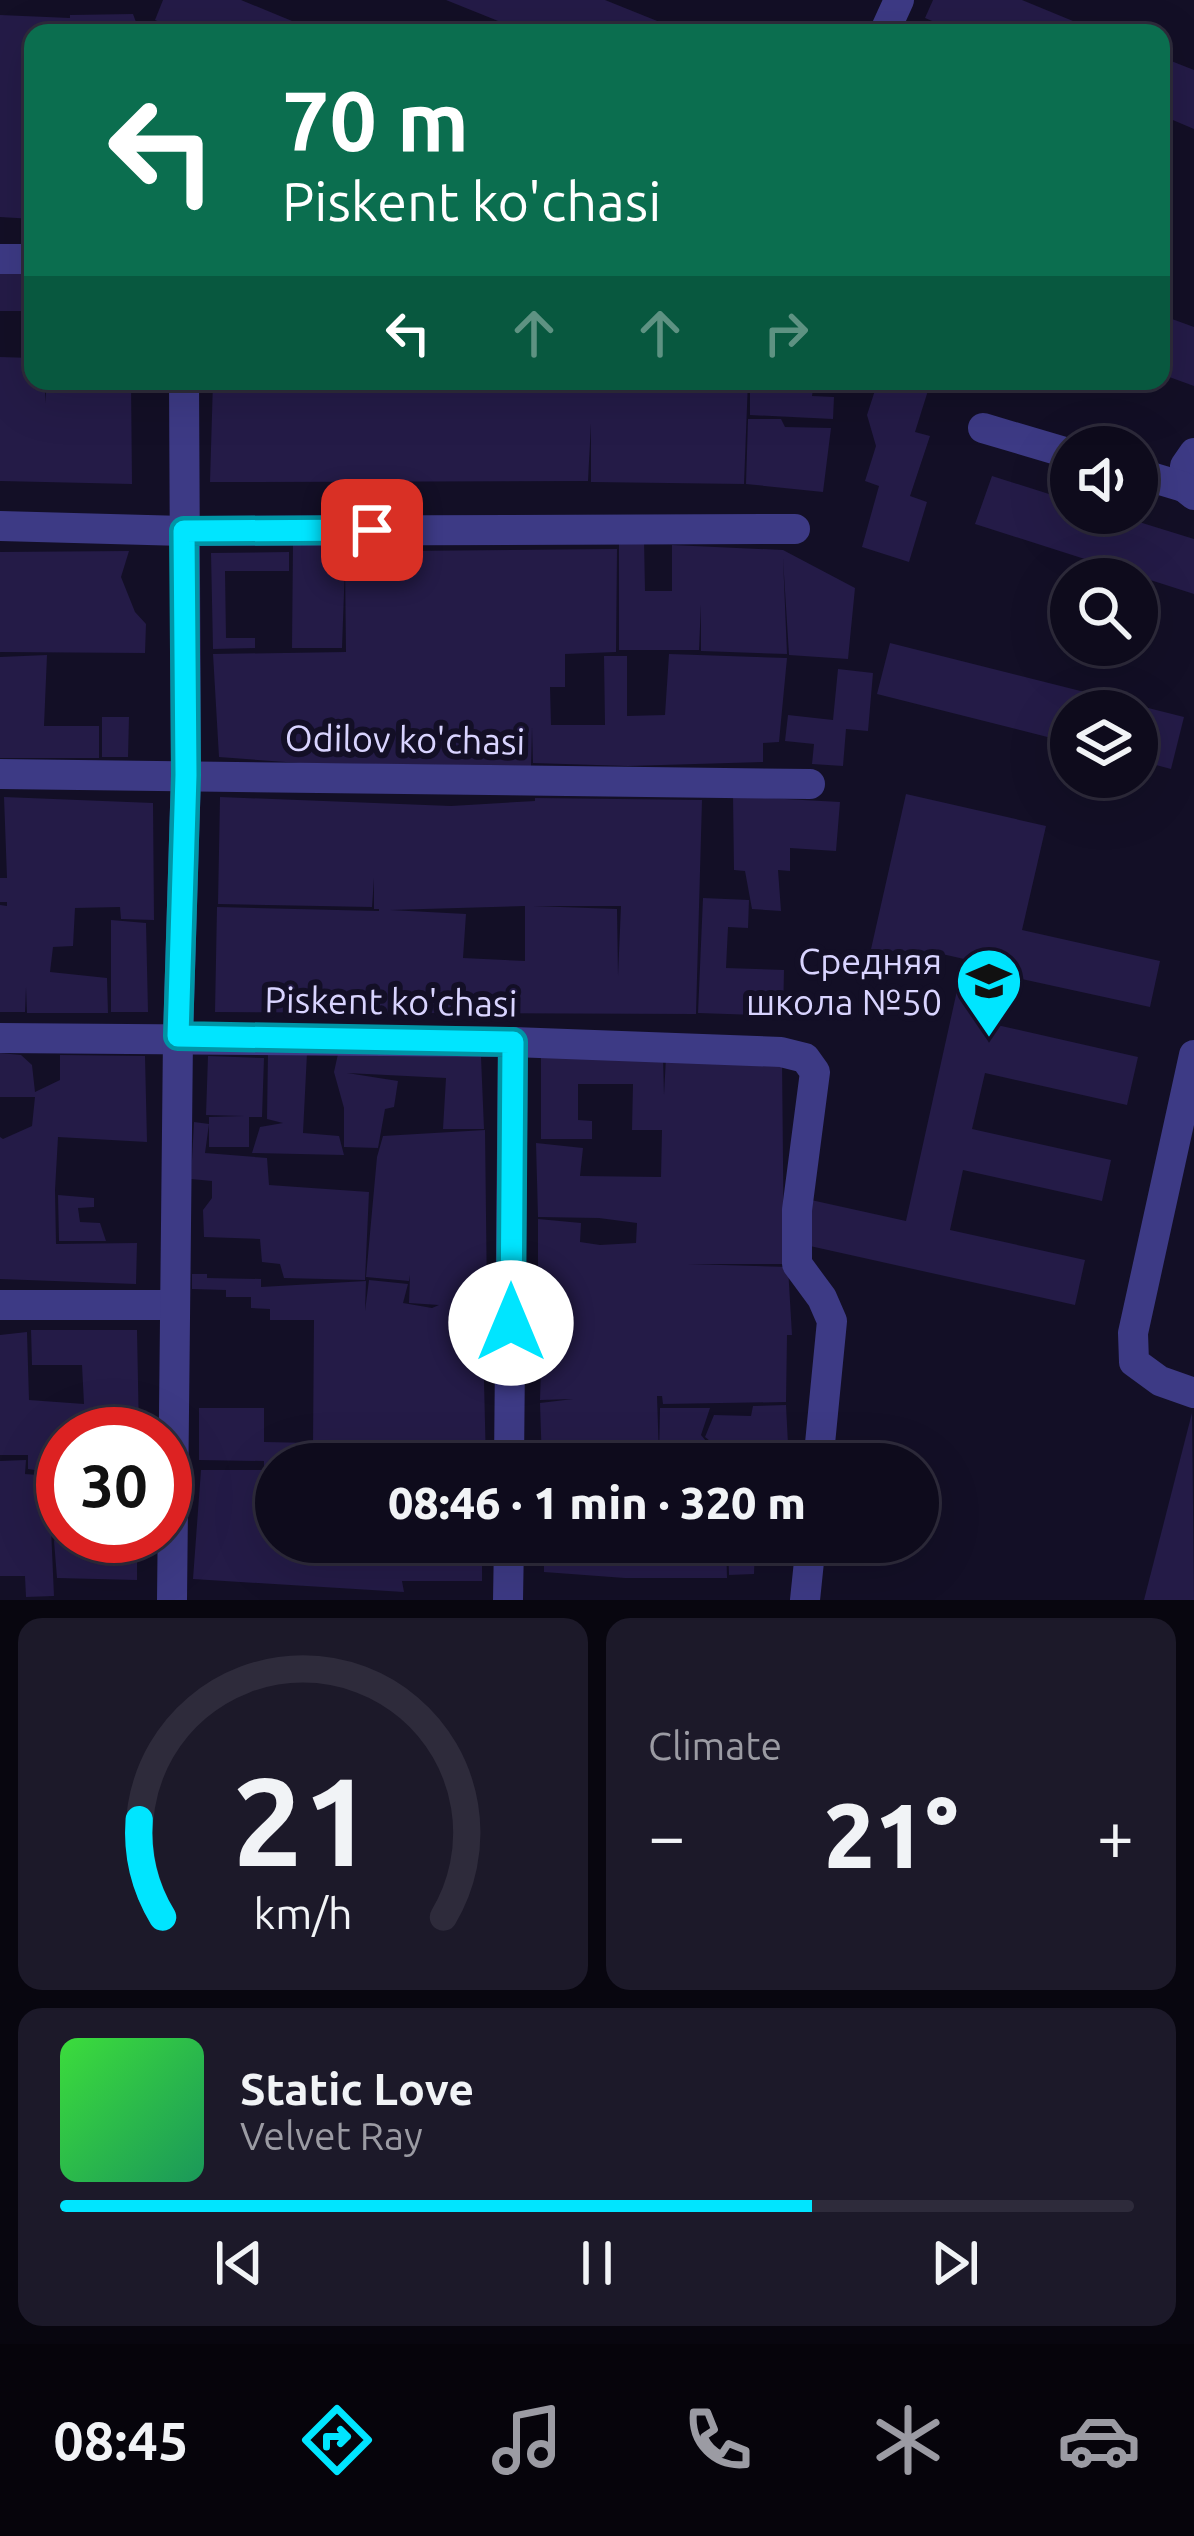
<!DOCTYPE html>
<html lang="en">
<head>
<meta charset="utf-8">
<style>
  :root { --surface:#0e0b1c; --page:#1c1929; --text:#f1f3f6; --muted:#9b9ba3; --line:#2e2b3b; --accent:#00e5ff }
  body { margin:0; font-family:Ubuntu,sans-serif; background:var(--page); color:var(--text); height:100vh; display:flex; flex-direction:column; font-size:45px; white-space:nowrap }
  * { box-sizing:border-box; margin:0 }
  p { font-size:39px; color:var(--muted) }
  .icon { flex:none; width:66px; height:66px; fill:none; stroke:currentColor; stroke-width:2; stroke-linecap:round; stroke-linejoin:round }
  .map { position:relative; height:1600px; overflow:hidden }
  .side { display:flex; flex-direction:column; gap:18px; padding:18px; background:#08060f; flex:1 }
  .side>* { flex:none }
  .banner { position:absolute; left:24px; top:24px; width:1146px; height:366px; border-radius:24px; box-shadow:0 12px 48px #0002,0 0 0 3px var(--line); background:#0b6e4f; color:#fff; overflow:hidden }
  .buttons { position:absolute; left:1050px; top:426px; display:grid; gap:24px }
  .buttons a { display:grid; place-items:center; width:108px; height:108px; border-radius:50%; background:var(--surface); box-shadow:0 12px 48px #0002,0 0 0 3px var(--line); font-size:60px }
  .speed { position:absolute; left:36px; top:1407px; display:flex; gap:24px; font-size:60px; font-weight:700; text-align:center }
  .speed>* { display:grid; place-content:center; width:156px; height:156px; border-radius:50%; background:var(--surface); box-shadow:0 12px 48px #0002,0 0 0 3px var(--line); line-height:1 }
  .speed .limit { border:18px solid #d22; background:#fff; color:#111 }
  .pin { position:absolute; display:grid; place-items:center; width:102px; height:102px; color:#fff; margin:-51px; border-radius:24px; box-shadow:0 6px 18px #0006 }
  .me { position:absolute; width:132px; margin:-66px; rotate:0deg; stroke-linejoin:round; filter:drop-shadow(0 0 9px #0008) }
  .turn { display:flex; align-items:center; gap:42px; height:252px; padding:0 60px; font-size:54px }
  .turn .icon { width:156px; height:156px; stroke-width:2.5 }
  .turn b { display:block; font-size:84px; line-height:102px }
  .lanes { display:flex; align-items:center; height:114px; padding:0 60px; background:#0003; justify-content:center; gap:60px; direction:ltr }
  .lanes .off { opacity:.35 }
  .big { font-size:90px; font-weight:800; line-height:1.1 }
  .side .widget { flex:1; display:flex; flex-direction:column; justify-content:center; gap:18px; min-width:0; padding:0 42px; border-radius:24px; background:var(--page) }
  .side .dial { align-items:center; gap:0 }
  .dial svg { height:312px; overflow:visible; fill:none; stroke:var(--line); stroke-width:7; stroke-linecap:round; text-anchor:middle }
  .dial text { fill:var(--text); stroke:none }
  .song { display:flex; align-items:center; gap:36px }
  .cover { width:144px; height:144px; border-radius:18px; background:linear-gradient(135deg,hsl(120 70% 55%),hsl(150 70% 35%)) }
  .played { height:12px; border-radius:6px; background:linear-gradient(90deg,var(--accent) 70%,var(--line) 70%) }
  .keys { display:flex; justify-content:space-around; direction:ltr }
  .heat { display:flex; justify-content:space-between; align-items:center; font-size:66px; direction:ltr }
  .side .tiles { flex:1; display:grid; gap:18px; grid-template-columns:1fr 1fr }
  .widget:last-child { grid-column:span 2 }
  .trip { position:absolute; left:255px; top:1443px; width:684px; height:120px; border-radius:60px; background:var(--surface); box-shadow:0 12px 48px #0002,0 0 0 3px var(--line); font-weight:800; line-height:120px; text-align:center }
  .tab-bar { display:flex; height:192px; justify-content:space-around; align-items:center; background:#06040b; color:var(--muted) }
  .tab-bar .icon { width:84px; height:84px }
  .tab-bar .selected { color:var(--accent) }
  .tab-bar b { font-size:54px; color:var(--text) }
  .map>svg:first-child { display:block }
  .building { fill:#241b47; fill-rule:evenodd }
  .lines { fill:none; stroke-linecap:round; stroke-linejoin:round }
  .minor { stroke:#3d3a85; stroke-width:30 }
  .route-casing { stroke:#0095a6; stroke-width:30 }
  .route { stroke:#00e5ff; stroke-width:21 }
  .labels { text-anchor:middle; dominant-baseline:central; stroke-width:12; stroke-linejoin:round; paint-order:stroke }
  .street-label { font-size:36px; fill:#d9d4ff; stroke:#130f26 }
  .poi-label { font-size:36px; fill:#d9d4ff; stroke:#130f26; text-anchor:end }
</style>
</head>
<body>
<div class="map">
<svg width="1194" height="1600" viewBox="0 0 1194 1600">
  <rect width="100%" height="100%" fill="#130f26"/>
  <!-- building -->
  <g class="building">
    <path d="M163 0H241L321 33H186L155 20Z"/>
    <path d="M446 0H605L687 33H528Z"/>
    <path d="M933 0H1022L1102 33H961L925 18Z"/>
    <path d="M133 14 140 33H33V219L0 217V15L70 18V15Z"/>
    <path d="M1161 57 1194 70V129L1161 115Z"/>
    <rect x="0" y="268" width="33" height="43"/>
    <path d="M1161 315 1194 327V386L1161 374Z"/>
    <path d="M0 357 33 358V381H45V403L47 381H131L132 484 0 481Z"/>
    <path d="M213 381H748L744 484 591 482V423L588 481 210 482Z"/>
    <path d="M750 381H814L812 396 834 397 833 419 750 415Z"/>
    <path d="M878 381H931L915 432 930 436 910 496 927 502 909 562 862 547 879 486 865 481 876 446 867 415Z"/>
    <path d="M748 419H781L785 427 831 428 823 492 746 484Z"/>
    <path d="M992 476 1071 501V513H1110L1194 539V594L975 524Z"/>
    <path d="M343 539V547L402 546V551L617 549 616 652 565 654V687H550L551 725H605L604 656H627V716L665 715 669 654 787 658 779 742 763 743V762L628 766 533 763 532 727 531 766 299 763 219 757 213 654 346 652 345 565 342 648H292L293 542Z"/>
    <path d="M619 539H644L645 591H672V545L783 550 855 588 848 659 789 655 783 558 787 654 701 651V604L699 650H619Z"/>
    <path d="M129 551 121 577 135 612 146 624 145 653 0 652V552Z"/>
    <path d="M289 552V571H225L226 638H255V648L213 649 211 553Z"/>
    <path d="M890 643 1184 717 1171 769 1137 760V711H1071V743L877 694Z"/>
    <path d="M47 655 44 726H99V758H0V657Z"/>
    <path d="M838 669 873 673 868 731 846 729 843 766 812 764 814 744 785 741 788 715 833 720Z"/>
    <path d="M102 717H129L128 757H102Z"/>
    <path d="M906 794 1046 826 1022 930 1160 961 1150 1007 1008 976 997 1025 1138 1057 1127 1105 985 1073 972 1129 1111 1160 1102 1201 963 1170 950 1230 1085 1260 1075 1305 801 1244 811 1200 906 1221 964 959 929 951 925 970 869 958Z"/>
    <path d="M733 796 840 802 836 851 790 848V871L778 870 781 911 752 909 745 871 734 870Z"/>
    <path d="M4 797 153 803 154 920 121 919 120 907 75 908 73 946 53 947 50 972 107 978 108 1013H27L26 987 25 1012H0V905L7 906V902H0V878H7Z"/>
    <path d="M220 797 451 806 535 801V798L702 800 696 1014 215 1012 217 907 379 911V909H374V878L372 907 218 904ZM525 906V961L463 958 466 914 390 910ZM533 906H621L618 976 617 909Z"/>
    <path d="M703 898 749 900 748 928 728 927 726 968 784 970 783 1016 698 1013Z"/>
    <path d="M111 920 146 923 148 1012H111Z"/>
    <path d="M268 1052 307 1053 303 1133 339 1136 344 1155 252 1153 260 1127 283 1123 267 1119Z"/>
    <path d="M0 1053 21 1055 32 1065 35 1092 60 1080V1055L145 1056 147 1142 58 1137 55 1190 56 1244 137 1243 136 1284 0 1279V1137L3 1139 32 1126 35 1097H0Z"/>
    <path d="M338 1054 481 1057 484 1129H443L446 1078 347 1073 398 1081 394 1107 385 1109 378 1148 344 1147V1108L334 1072Z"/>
    <path d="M208 1056 264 1058 262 1117H249V1147H209V1117L244 1116 206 1115Z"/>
    <path d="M541 1056 663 1057 664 1095 666 1057 782 1059 784 1264H688L788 1267 792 1335H787L786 1402 663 1404 662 1396H657L659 1456 660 1408H710L701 1435 711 1447H746L749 1464H542L540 1403 573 1399 540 1400 542 1335 531 1320 533 1276H538V1219L581 1223 580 1242 600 1245 636 1243 637 1223 599 1218 538 1217 536 1143 583 1148 580 1176 661 1177 662 1130H632L633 1084H578V1120L592 1121V1139H541Z"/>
    <path d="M194 1122 209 1124 205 1153 267 1158 269 1185 369 1192 365 1280 284 1278 280 1264 262 1262 260 1239 204 1237 203 1210 212 1198V1181L191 1179Z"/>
    <path d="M485 1130 487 1297 449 1300 482 1299 486 1464H276V1542H482V1581H402L404 1592 193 1579 201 1470H264V1461L199 1460V1408H264V1442L313 1443 314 1320H270V1309L251 1308V1297H226V1290L192 1289V1274H207V1278L261 1279V1287L366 1281 365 1311 369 1280 408 1284 403 1303 432 1308 439 1305 409 1303 410 1275 409 1281 366 1277 377 1157 383 1136Z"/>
    <path d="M58 1195 94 1198V1207L78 1208 80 1222 100 1223 106 1241H59Z"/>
    <path d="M31 1330H137L139 1434H63V1474L28 1469V1455H0V1335L27 1332 29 1400 84 1404 82 1365H32Z"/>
    <path d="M786 1405 789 1464 750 1462 749 1441 730 1446 726 1441 714 1444 705 1437 714 1415 751 1416 753 1406Z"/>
    <path d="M1192 1413 1194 1600H1144Z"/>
    <path d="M26 1460 25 1474 63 1477V1504L50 1505 54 1596 26 1597 25 1576H0V1461Z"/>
    <path d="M63 1523V1536H137V1580L57 1578 54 1541Z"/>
    <path d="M544 1542H726L727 1578H625L544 1572Z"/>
    <path d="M728 1542H755L754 1574 729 1575Z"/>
  </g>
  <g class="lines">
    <!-- minor -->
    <g class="minor">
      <path d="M884 33 899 0"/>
      <path d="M0 259H33"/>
      <path d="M983 428 1071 454"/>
      <path d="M1194 453 1185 466 1184 487 1194 495"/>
      <path d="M1137 473 1184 487"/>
      <path d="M0 526 184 531 795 529"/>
      <path d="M0 774 810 784"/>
      <path d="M0 1038 513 1042 781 1052 805 1058 815 1072 797 1210V1264L822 1298 832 1321 818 1464"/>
      <path d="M1194 1055 1133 1333 1134 1362 1160 1381 1194 1393"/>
      <path d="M0 1305H175"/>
      <path d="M509 1464 513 1042"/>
      <path d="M172 1600 178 1037 186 775 184 381"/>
      <path d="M508 1600 509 1542"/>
      <path d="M805 1600 811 1542"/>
    </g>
  </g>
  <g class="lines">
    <!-- route casing -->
    <g class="route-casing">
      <path id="route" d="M372 530 184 531 186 775 178 1036 513 1042 511 1323"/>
    </g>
    <!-- route -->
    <use href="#route" class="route"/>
  </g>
  <!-- icons -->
  <defs>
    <g id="school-pin" transform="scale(3.45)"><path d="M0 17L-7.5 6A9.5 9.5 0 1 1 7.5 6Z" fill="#00e5ff" stroke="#130f26"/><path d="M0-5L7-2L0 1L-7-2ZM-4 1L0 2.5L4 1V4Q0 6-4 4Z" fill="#111"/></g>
  </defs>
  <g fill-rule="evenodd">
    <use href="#school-pin" x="989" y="981"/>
  </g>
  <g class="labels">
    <!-- street labels -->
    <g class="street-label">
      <text transform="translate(405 739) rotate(1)">Odilov ko'chasi</text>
      <text transform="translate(391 1001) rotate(1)">Piskent ko'chasi</text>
    </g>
    <!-- poi labels -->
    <g class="poi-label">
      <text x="942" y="960">Средняя<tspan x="942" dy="41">школа №50</tspan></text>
    </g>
  </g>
</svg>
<div class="buttons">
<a><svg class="icon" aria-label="sound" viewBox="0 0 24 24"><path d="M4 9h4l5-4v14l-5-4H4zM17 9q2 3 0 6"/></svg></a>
<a><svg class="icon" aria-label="search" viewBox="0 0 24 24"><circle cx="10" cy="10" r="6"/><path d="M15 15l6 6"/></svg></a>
<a><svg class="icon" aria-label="layers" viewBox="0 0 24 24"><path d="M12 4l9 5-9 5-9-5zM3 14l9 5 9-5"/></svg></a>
</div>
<div class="speed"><div class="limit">30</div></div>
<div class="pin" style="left:372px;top:530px;background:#d93025"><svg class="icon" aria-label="arrive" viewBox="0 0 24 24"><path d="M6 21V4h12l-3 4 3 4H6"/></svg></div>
<svg class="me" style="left:511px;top:1323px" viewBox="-20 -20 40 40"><circle r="19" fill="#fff"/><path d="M0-13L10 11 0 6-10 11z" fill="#00e5ff"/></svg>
<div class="trip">08:46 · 1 min · 320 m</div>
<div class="banner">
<div class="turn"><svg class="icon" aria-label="left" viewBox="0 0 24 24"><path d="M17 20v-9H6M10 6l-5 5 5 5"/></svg><div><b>70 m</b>Piskent ko'chasi</div></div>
<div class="lanes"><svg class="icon" aria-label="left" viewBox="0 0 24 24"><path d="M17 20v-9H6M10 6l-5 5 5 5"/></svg><svg class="icon off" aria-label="ahead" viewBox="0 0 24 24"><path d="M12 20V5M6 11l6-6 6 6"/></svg><svg class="icon off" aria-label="ahead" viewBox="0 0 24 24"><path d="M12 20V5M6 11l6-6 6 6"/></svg><svg class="icon off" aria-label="right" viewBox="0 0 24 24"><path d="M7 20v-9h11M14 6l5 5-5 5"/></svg></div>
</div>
</div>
<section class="side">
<div class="tiles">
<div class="widget dial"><svg viewBox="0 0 100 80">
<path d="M14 69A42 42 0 1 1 86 69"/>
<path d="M14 69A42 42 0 0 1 8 44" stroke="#00e5ff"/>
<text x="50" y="56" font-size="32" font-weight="700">21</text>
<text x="50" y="72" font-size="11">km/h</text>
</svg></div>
<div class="widget"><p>Climate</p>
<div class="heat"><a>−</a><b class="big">21°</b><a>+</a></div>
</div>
<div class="widget">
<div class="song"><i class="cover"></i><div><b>Static Love</b><p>Velvet Ray</p></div></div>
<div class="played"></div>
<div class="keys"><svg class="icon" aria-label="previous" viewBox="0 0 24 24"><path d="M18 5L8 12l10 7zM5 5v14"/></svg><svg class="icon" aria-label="pause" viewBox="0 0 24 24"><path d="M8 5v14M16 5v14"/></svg><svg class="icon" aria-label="next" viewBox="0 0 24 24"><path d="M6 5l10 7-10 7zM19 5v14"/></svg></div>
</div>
</div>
</section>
<nav class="tab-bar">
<b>08:45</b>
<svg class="icon selected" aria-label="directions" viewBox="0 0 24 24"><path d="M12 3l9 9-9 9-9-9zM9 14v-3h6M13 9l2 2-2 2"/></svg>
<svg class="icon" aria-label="music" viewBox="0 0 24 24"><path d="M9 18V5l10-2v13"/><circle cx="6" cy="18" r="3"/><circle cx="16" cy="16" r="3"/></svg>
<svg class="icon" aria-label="phone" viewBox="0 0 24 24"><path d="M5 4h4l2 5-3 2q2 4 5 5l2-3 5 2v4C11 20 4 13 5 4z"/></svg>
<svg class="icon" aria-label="climate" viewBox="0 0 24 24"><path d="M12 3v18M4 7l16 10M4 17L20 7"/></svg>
<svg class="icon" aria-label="car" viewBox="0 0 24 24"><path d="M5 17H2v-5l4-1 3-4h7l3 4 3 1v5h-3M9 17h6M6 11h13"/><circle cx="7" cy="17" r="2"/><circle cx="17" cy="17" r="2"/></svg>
</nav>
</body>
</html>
